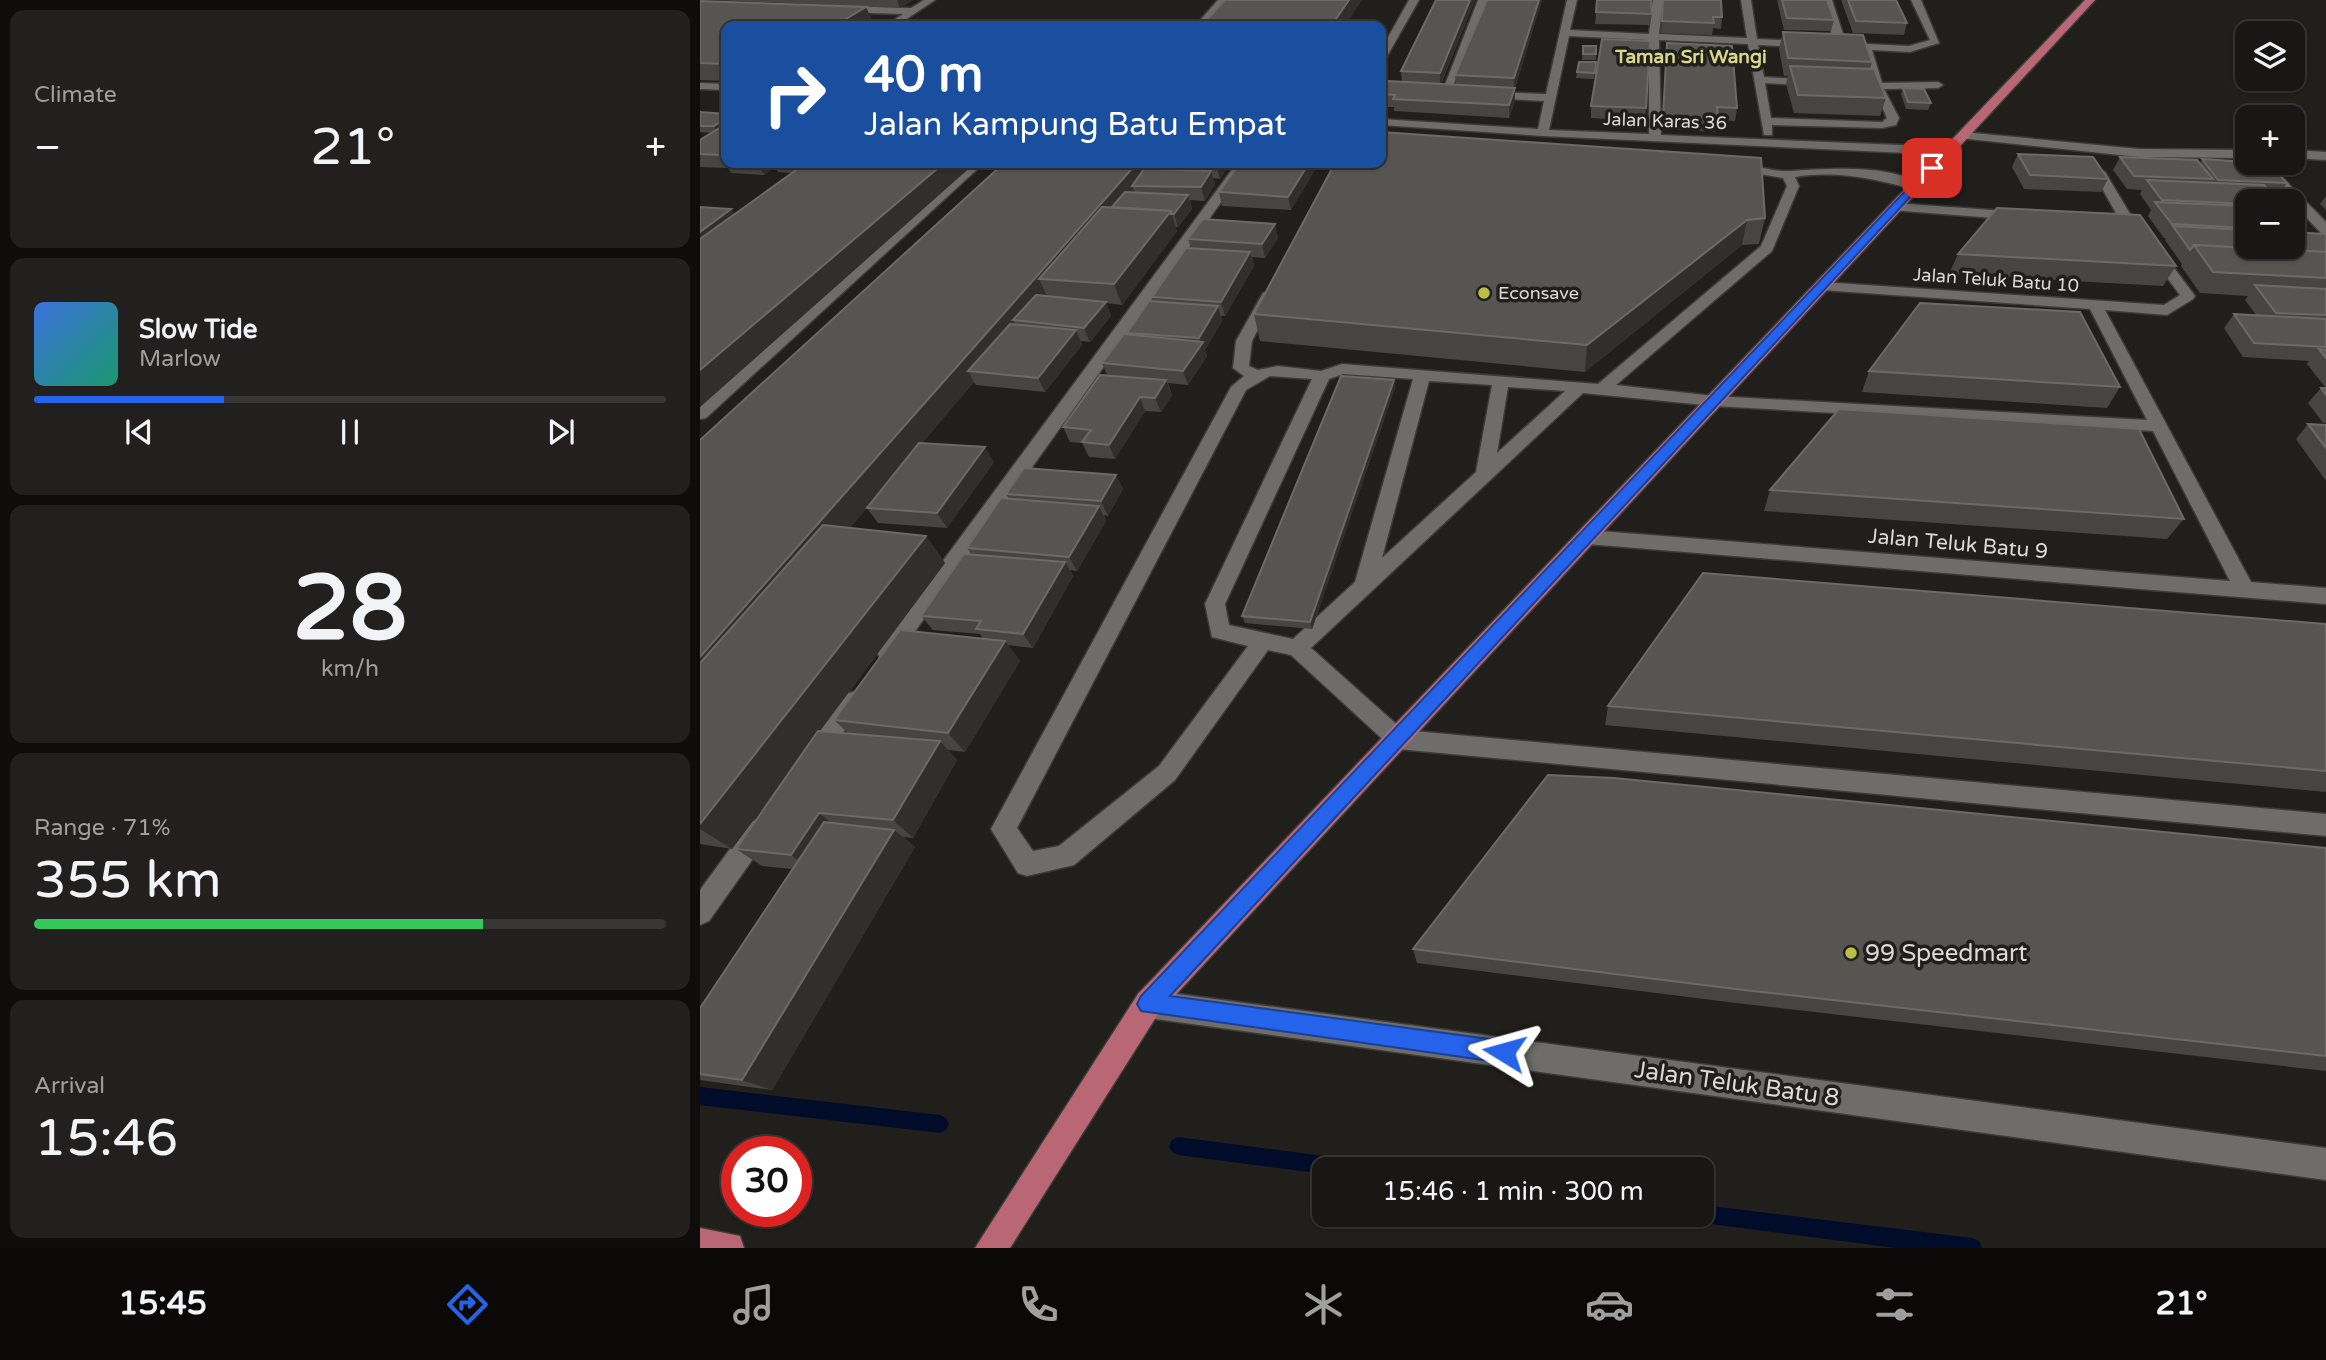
<!DOCTYPE html>
<html lang="en">
<head>
<meta charset="utf-8">
<style>
  :root { --surface:#191715; --page:#22201e; --text:#f1f3f6; --muted:#9f9fa0; --line:#373634; --accent:#2563eb }
  body { margin:0; font-family:"Varela Round",sans-serif; background:var(--page); color:var(--text); height:100vh; display:flex; flex-direction:column; font-size:26px; white-space:nowrap }
  * { box-sizing:border-box; margin:0 }
  p { font-size:23px; color:var(--muted) }
  .icon { flex:none; width:38px; height:38px; fill:none; stroke:currentColor; stroke-width:2; stroke-linecap:round; stroke-linejoin:round }
  .map { position:relative; flex:1; overflow:hidden }
  .details { display:flex; flex-direction:column; gap:10px; padding:10px; background:#0e0d0c; width:700px }
  .details>* { flex:none }
  .top-card { position:absolute; left:21px; top:21px; width:665px; height:147px; border-radius:14px; box-shadow:0 2px 5px #0004,0 0 0 2px var(--line); background:#1a4fa0; color:#fff; overflow:hidden }
  .fabs { position:absolute; left:1535px; top:21px; display:grid; gap:14px }
  .fabs a { display:grid; place-items:center; width:70px; height:70px; border-radius:14px; background:var(--surface); box-shadow:0 2px 5px #0004,0 0 0 2px var(--line); font-size:35px }
  .speed { position:absolute; left:21px; top:1136px; display:flex; gap:14px; font-size:35px; font-weight:700; text-align:center }
  .speed>* { display:grid; place-content:center; width:91px; height:91px; border-radius:50%; background:var(--surface); box-shadow:0 2px 5px #0004,0 0 0 2px var(--line); line-height:1 }
  .speed .limit { border:10px solid #d22; background:#fff; color:#111 }
  .pin { position:absolute; display:grid; place-items:center; width:60px; height:60px; color:#fff; margin:-30px; border-radius:14px; box-shadow:0 4px 10px #0006 }
  .me { position:absolute; width:77px; margin:-38px; rotate:278deg; stroke-linejoin:round; filter:drop-shadow(0 0 5px #0008) }
  .turn { display:flex; align-items:center; gap:24px; height:147px; padding:0 28px; font-size:32px }
  .turn .icon { width:91px; height:91px; stroke-width:2.5 }
  .turn b { display:block; font-size:49px; line-height:60px }
  .big { font-size:52px; font-weight:600; line-height:1.1 }
  .details .tile { flex:1; display:flex; flex-direction:column; justify-content:center; gap:10px; min-width:0; padding:0 24px; border-radius:14px; background:var(--page) }
  .details .dial { align-items:center; gap:0 }
  .dial b { font-size:91px; line-height:1 }
  .song { display:flex; align-items:center; gap:21px }
  .cover { width:84px; height:84px; border-radius:10px; background:linear-gradient(135deg,hsl(220 70% 55%),hsl(160 70% 35%)) }
  .played { height:7px; border-radius:4px; background:linear-gradient(90deg,var(--accent) 30%,var(--line) 30%) }
  .keys { display:flex; justify-content:space-around; direction:ltr }
  .heat { display:flex; justify-content:space-between; align-items:center; font-size:38px; direction:ltr }
  .charge { height:10px; border-radius:5px; background:linear-gradient(90deg,#34c759 71%,var(--line) 0) }
  .trip { position:absolute; left:612px; top:1157px; width:402px; height:70px; border-radius:14px; background:var(--surface); box-shadow:0 2px 5px #0004,0 0 0 2px var(--line); font-weight:600; line-height:70px; text-align:center }
  .tabs { display:flex; height:112px; justify-content:space-around; align-items:center; background:#0a0908; color:var(--muted) }
  .tabs .icon { width:49px; height:49px }
  .tabs .on { color:var(--accent) }
  .tabs b { font-size:32px; color:var(--text) }
  main { display:flex; flex:1; min-height:0 }
  .map>svg:first-child { display:block }
  .lines { fill:none; stroke-linecap:round; stroke-linejoin:round }
  .stream { fill:#000c29; fill-rule:evenodd }
  .minor-casing { stroke:#3c3b39; stroke-width:3 }
  .major-casing { stroke:#3c3b39; stroke-width:3 }
  .minor { fill:#6f6d69; fill-rule:evenodd }
  .major { fill:#b96774; fill-rule:evenodd }
  .wall { fill:#474542 }
  .shaded-wall { fill:#312f2c }
  .building { fill:#575552; stroke:#6c6a67; stroke-width:2 }
  .route { fill:#2563eb; stroke:#184099; stroke-width:2 }
  .poi-dot { fill:#bcbf43; stroke:#211f1c; stroke-width:2.5 }
  .labels { text-anchor:middle; dominant-baseline:central; stroke-width:7; stroke-linejoin:round; paint-order:stroke }
  .far-street-label { font-size:18px; fill:#dbdad8; stroke:#211f1c }
  .far-poi-label { font-size:18px; fill:#dbdad8; stroke:#211f1c; text-anchor:start }
  .far-neighbourhood-label { font-size:19px; font-weight:bold; fill:#d7da8c; stroke:#211f1c }
  .street-label { font-size:21px; fill:#dbdad8; stroke:#211f1c }
  .near-poi-label { font-size:24px; fill:#dbdad8; stroke:#211f1c; text-anchor:start }
  .near-street-label { font-size:24px; fill:#dbdad8; stroke:#211f1c }
</style>
</head>
<body>
<main>
<section class="details">
<div class="tile"><p>Climate</p>
<div class="heat"><a>−</a><b class="big">21°</b><a>+</a></div>
</div>
<div class="tile">
<div class="song"><i class="cover"></i><div><b>Slow Tide</b><p>Marlow</p></div></div>
<div class="played"></div>
<div class="keys"><svg class="icon" aria-label="previous" viewBox="0 0 24 24"><path d="M18 5L8 12l10 7zM5 5v14"/></svg><svg class="icon" aria-label="pause" viewBox="0 0 24 24"><path d="M8 5v14M16 5v14"/></svg><svg class="icon" aria-label="next" viewBox="0 0 24 24"><path d="M6 5l10 7-10 7zM19 5v14"/></svg></div>
</div>
<div class="tile dial"><b>28</b><p>km/h</p></div>
<div class="tile"><p>Range · 71%</p><b class="big">355 km</b><div class="charge"></div></div>
<div class="tile"><p>Arrival</p><b class="big">15:46</b></div>
</section>
<div class="map">
<svg width="1626" height="1248" viewBox="0 0 1626 1248">
  <rect width="100%" height="100%" fill="#211f1c"/>
  <g class="lines">
    <!-- stream -->
    <g class="stream">
      <path d="M0 1087 240 1115 246 1118 249 1124 246 1130 240 1133 0 1105Z"/>
      <path d="M478 1137 655 1160 661 1163 664 1169H625V1174L478 1155 472 1152 469 1146 472 1140Z"/>
      <path d="M1003 1205 1272 1238 1279 1241 1282 1248H1196L1003 1223 996 1221 994 1214H1003Z"/>
    </g>
    <!-- minor casing -->
    <g class="minor-casing">
      <g id="minor">
        <path d="M224 0H235L196 26H185L203 14 138 12 133 9 138 6 211 8Z"/>
        <path d="M518 0H528L505 26H495Z"/>
        <path d="M709 0H719L686 58 681 61V50Z"/>
        <path d="M778 0H788L750 93 741 95Z"/>
        <path d="M867 0H877L870 30 949 34 953 0H963L959 34 1047 38 1041 0H1051L1057 39 1107 41 1112 44 1107 47 1058 45 1064 77 1113 80 1118 83 1113 86 1065 83 1071 118 1182 122 1187 118 1174 89 1161 86 1171 83 1162 50 1136 48 1122 0H1132L1146 43 1209 46 1230 40 1211 0H1221L1239 43 1210 52 1172 50 1182 83 1238 82 1243 85 1238 88 1184 89 1199 118 1196 125 1182 128 1072 125V135H1064L1048 44 959 40 961 135 1249 147 1255 151 1249 155 843 136 681 125V119L838 129 844 101 788 98 783 95 788 92 846 94ZM869 36 949 40V134L849 130Z"/>
        <path d="M0 83 26 84V90L0 89Z"/>
        <path d="M1263 132 1439 149 1547 150V158L1439 157 1259 138 1257 136Z"/>
        <path d="M1592 150 1626 152V160L1592 158Z"/>
        <path d="M1036 162C1053 165 1073 172 1090 171 1124 169 1194 163 1222 186L1216 190C1175 179 1138 170 1095 177L1099 186 1072 251 916 385 1014 396 1447 420 1390 309 1122 290 1115 286 1122 282 1464 305 1480 295 1448 252 1460 249 1495 296 1493 299 1467 315 1405 310 1551 582 1626 588V604L887 544 877 537 887 530 1530 581 1453 431 1014 406 883 393 611 648 703 730 1626 814V836L698 749 690 746 591 655 568 650 475 780 374 865 327 876 318 873 291 829 531 387 544 376 533 368 536 341 563 293 568 292 575 296 552 341 549 366 558 370 578 366 621 371 642 364 898 384 1061 246 1087 186 1083 178 1032 169V163ZM643 374 713 379 655 582 593 639 529 625 525 604 629 379ZM570 376 612 379 505 604 512 637 548 646 459 766 359 846 333 851 317 828 546 390ZM729 381 792 385 776 472 682 558ZM808 387 865 391 797 453Z"/>
        <path d="M271 163H284L6 418 0 419V405Z"/>
        <path d="M537 163H549L196 658 188 661 180 658 177 652 180 646Z"/>
        <path d="M1555 163H1568L1626 222V234L1621 233Z"/>
        <path d="M1395 169 1405 172 1436 224 1434 227 1422 224 1393 172Z"/>
        <path d="M1196 203 1319 212 1326 216 1319 220 1191 210V204Z"/>
        <path d="M153 692 161 694 164 701 161 708 122 761 114 764 106 761 102 754 106 747 145 694Z"/>
        <path d="M58 819 67 823 70 831 67 839 9 921 0 925V890L49 823Z"/>
        <path d="M448 990 1626 1148V1180L448 1018 438 1014 434 1004 438 994Z"/>
      </g>
    </g>
    <!-- major casing -->
    <g class="major-casing">
      <g id="major">
        <path d="M1385 0H1395L458 1014 310 1248H275L438 994Z"/>
        <path d="M0 1228 40 1236 44 1248H0Z"/>
      </g>
    </g>
    <!-- minor -->
    <use href="#minor" class="minor"/>
    <!-- major -->
    <use href="#major" class="major"/>
  </g>
  <!-- wall -->
  <g class="wall">
    <path d="M13 0H213L200 8Z"/>
    <path d="M736 0H775L741 84 756 85 755 75 842 0 815 88V101L809 118 694 111V107H682L681 94 702 82 701 71Z"/>
    <path d="M897 0 952 14 950 25 895 24Z"/>
    <path d="M963 0H1021L1022 17 1021 29 1013 28 1012 35 961 33Z"/>
    <path d="M1077 0H1127L1134 20 1131 31 1084 30Z"/>
    <path d="M1141 0H1196L1207 23 1204 35 1153 33Z"/>
    <path d="M0 1 174 24 26 26V81L0 80Z"/>
    <path d="M1083 32 1172 62 1170 69 1186 98 1180 116 1094 113 1086 84 1088 76H1084L1079 49Z"/>
    <path d="M967 43 1037 108 1035 121 1017 120 1015 132 962 129Z"/>
    <path d="M883 46H896V60H882Z"/>
    <path d="M896 62 894 79 876 78 877 72Z"/>
    <path d="M1203 88 1231 103 1228 110 1206 109 1201 94Z"/>
    <path d="M891 106 946 108 945 121 891 118Z"/>
    <path d="M0 112 26 114V163H275L0 407V207L35 214 92 173 78 172 75 167 64 175 31 173 28 168 0 167V140L13 133 0 132Z"/>
    <path d="M1318 154 1408 179 1401 192 1324 189 1312 167Z"/>
    <path d="M1420 157 1500 163 1502 159 1587 183 1578 197 1547 201V247H1592V225L1597 230 1595 232 1626 234V423H1623L1608 403 1621 388H1626L1607 364 1609 361 1543 357 1524 328 1534 314 1556 315 1545 300 1548 296 1500 293 1481 266 1482 264 1465 240 1466 238H1464L1448 216 1451 210 1440 194 1442 190 1427 189 1413 170Z"/>
    <path d="M304 163H530L520 179 513 178 515 184 505 201 490 200 492 209 478 227H475L477 231 422 305 406 303 411 316 390 342 381 341 382 345 345 392 276 385 274 382 222 443 294 462 247 528 178 523 167 508 175 498 150 528 226 536 245 563 120 731 149 734 134 720 283 639 280 634 233 630 221 616 271 554 267 548 309 499 306 494 416 475 423 489 408 516 404 515 406 521 377 571 370 570 373 576 333 648 308 645 320 661 265 752 248 750 257 760 213 838 203 837 215 847 72 1090 0 1080V1008L92 869 62 866 36 849 102 755 32 849 0 844V440Z"/>
    <path d="M540 163H623L621 166H615L616 168 591 210 522 206 519 192Z"/>
    <path d="M635 163 1065 218 1059 244 1042 245 885 372 560 341 554 314Z"/>
    <path d="M1626 196V210L1620 204Z"/>
    <path d="M575 224 578 238 565 258 552 257 554 266 525 316H521L522 321 505 350 507 356 488 385 468 383 472 395 461 412 445 411 415 459 389 457 382 443 370 442 363 427 407 375 402 363 427 335V333L453 302 452 297 491 248 488 239Z"/>
    <path d="M1258 254 1476 266 1463 286 1249 274Z"/>
    <path d="M1169 371 1420 387 1407 408 1162 392Z"/>
    <path d="M694 380 695 388 612 629 545 623 542 616Z"/>
    <path d="M1608 424 1626 425V481L1596 439Z"/>
    <path d="M1070 490 1484 519 1467 539 1064 511Z"/>
    <path d="M1626 624V792L905 725 908 706Z"/>
    <path d="M1626 848V1071L1036 1003 717 963 713 949Z"/>
  </g>
  <!-- shaded-wall -->
  <g class="shaded-wall">
    <path d="M197 0H213L200 8Z"/>
    <path d="M649 0H662L645 26H631Z"/>
    <path d="M770 0H775L740 85V73Z"/>
    <path d="M839 0H842L814 90V78Z"/>
    <path d="M166 7 174 24 170 26H134Z"/>
    <path d="M815 88V101L809 118V105Z"/>
    <path d="M26 118V127L18 133 14 126Z"/>
    <path d="M57 163H72L75 167 64 175Z"/>
    <path d="M244 163H275L0 407V370Z"/>
    <path d="M437 163H460H450L453 171 432 186 435 193 339 279 347 296 313 320 318 330 268 371 274 382 0 705V657Z"/>
    <path d="M518 163H530L520 179 516 165Z"/>
    <path d="M609 163H615L616 168 591 210 588 197Z"/>
    <path d="M511 171 515 184 505 201 501 187Z"/>
    <path d="M488 195 492 209 478 227 474 214Z"/>
    <path d="M31 209 45 229 0 239V232Z"/>
    <path d="M471 211 477 231 422 305 414 284Z"/>
    <path d="M1047 220 1042 245 885 372 887 345Z"/>
    <path d="M575 224 578 238 565 258 562 244Z"/>
    <path d="M550 252 554 266 525 316 521 302Z"/>
    <path d="M406 302 411 316 390 342 384 328Z"/>
    <path d="M518 306 522 321 505 350 507 356 488 385 483 371 501 345 499 338Z"/>
    <path d="M376 330 382 345 345 392 338 378Z"/>
    <path d="M466 380 472 395 461 412 455 398Z"/>
    <path d="M694 380 695 388 612 629 610 622Z"/>
    <path d="M440 397 445 411 415 459 409 445Z"/>
    <path d="M285 447 294 462 247 528 237 513Z"/>
    <path d="M416 475 423 489 408 516 401 501Z"/>
    <path d="M399 506 406 521 377 571 369 557Z"/>
    <path d="M226 536 245 563 32 849 0 829V824Z"/>
    <path d="M365 562 373 576 333 648 323 634Z"/>
    <path d="M305 641 320 661 265 752 248 733Z"/>
    <path d="M240 741 257 760 213 838 193 820Z"/>
    <path d="M119 813 141 830 116 872 91 855Z"/>
    <path d="M194 830 215 847 72 1090 42 1080Z"/>
  </g>
  <!-- building -->
  <g class="building">
    <path d="M525 0H649L631 26H501Z"/>
    <path d="M736 0H770L740 73 701 71Z"/>
    <path d="M787 0H839L814 78 755 75Z"/>
    <path d="M897 0H951L952 14 896 12Z"/>
    <path d="M963 0H1021L1022 17H1013L1014 23 962 21Z"/>
    <path d="M1082 0H1127L1134 20 1087 18Z"/>
    <path d="M1148 0H1196L1207 23 1156 21Z"/>
    <path d="M0 1 166 7 134 26H26V64L0 63Z"/>
    <path d="M1083 32 1163 35 1172 62 1088 58Z"/>
    <path d="M902 39 950 41 946 108 891 106Z"/>
    <path d="M967 43 1032 46 1037 108 1017 107 1018 119 963 116Z"/>
    <rect x="883" y="46" width="13" height="8"/>
    <path d="M879 62H896L895 73 877 72Z"/>
    <path d="M1090 66 1174 69 1186 98 1098 95Z"/>
    <path d="M688 81 815 88 809 105 693 99 695 95 681 94Z"/>
    <path d="M1203 88 1224 89 1231 103 1208 102Z"/>
    <path d="M0 112 26 114V118L14 126H0Z"/>
    <path d="M26 124V152L22 155 0 154V140Z"/>
    <path d="M681 132 1061 158 1065 218 1047 220 887 345 554 314 635 163H681Z"/>
    <path d="M1318 154 1393 157 1408 179 1330 175Z"/>
    <path d="M1420 157 1497 160 1513 179 1434 176Z"/>
    <path d="M1502 159 1547 162V163H1568L1587 183 1518 180Z"/>
    <path d="M106 163H244L0 370V239Z"/>
    <path d="M304 163H437L0 657V440Z"/>
    <path d="M450 163H518L516 165Z"/>
    <path d="M540 163H609L588 197 519 192Z"/>
    <path d="M444 169 511 171 501 187 432 186Z"/>
    <path d="M1447 180 1564 185 1579 201H1547V204L1462 200Z"/>
    <path d="M425 192 488 195 474 214H471V211L412 207Z"/>
    <path d="M1455 202 1547 206V228L1472 224Z"/>
    <path d="M0 207 31 209 0 232Z"/>
    <path d="M402 207 471 211 414 284 339 279Z"/>
    <path d="M1297 208 1440 215 1476 266 1258 254Z"/>
    <path d="M503 219 575 224 562 244 488 239Z"/>
    <path d="M1473 226 1547 230V247H1592V232L1626 234V252L1494 245 1490 250Z"/>
    <path d="M1494 245 1626 252V278L1513 272Z"/>
    <path d="M486 248 550 252 521 302 452 297Z"/>
    <path d="M1555 285 1626 289V315L1576 313Z"/>
    <path d="M336 295 406 302 384 328 313 320Z"/>
    <path d="M449 301 518 306 499 338 427 333Z"/>
    <path d="M1220 303 1380 312 1420 387 1169 371Z"/>
    <path d="M1534 314 1626 319V347L1554 343Z"/>
    <path d="M310 324 376 330 338 378 268 371Z"/>
    <path d="M424 334 503 342 483 371 402 363Z"/>
    <path d="M1619 349 1626 350V358Z"/>
    <path d="M400 375 466 380 455 398 440 397 409 445 382 442 391 430 363 427Z"/>
    <path d="M641 376 694 380 610 622 542 616Z"/>
    <path d="M1621 388H1626V395Z"/>
    <path d="M1139 409 1439 429 1484 519 1070 490Z"/>
    <path d="M1608 424 1626 425V448Z"/>
    <path d="M219 443 285 447 237 513 167 508Z"/>
    <path d="M324 468 416 475 401 501 306 494Z"/>
    <path d="M301 498 399 506 369 557 267 548Z"/>
    <path d="M123 525 226 536 0 824V663Z"/>
    <path d="M264 554 365 562 323 634 276 629 281 621 221 616Z"/>
    <path d="M1003 573 1626 624V771L908 706Z"/>
    <path d="M200 630 305 641 248 733 134 720Z"/>
    <path d="M118 731 240 741 193 820 119 813 91 855 36 849Z"/>
    <path d="M848 775 914 778 1626 848V1056L1044 990 713 949Z"/>
    <path d="M124 822 194 830 42 1080 0 1074V1008Z"/>
  </g>
  <!-- route -->
  <path class="route" d="M1229 166 1237 168 470 996 804 1041 812 1044 815 1052 812 1060 804 1063 441 1011 437 1004 441 996Z"/>
  <!-- markers -->
  <g class="poi-dot">
    <circle cx="784" cy="293" r="7"/>
    <circle cx="1151" cy="953" r="7"/>
  </g>
  <g class="labels">
    <!-- far-street labels -->
    <g class="far-street-label">
      <text transform="translate(965 121) rotate(2)">Jalan Karas 36</text>
      <text transform="translate(1296 280) rotate(4)">Jalan Teluk Batu 10</text>
    </g>
    <!-- far-poi labels -->
    <g class="far-poi-label">
      <text x="798" y="293">Econsave</text>
    </g>
    <!-- far-neighbourhood labels -->
    <g class="far-neighbourhood-label">
      <text x="991" y="57">Taman Sri Wangi</text>
    </g>
    <!-- street labels -->
    <g class="street-label">
      <text transform="translate(1258 544) rotate(5)">Jalan Teluk Batu 9</text>
    </g>
    <!-- near-poi labels -->
    <g class="near-poi-label">
      <text x="1165" y="953">99 Speedmart</text>
    </g>
    <!-- near-street labels -->
    <g class="near-street-label">
      <text transform="translate(1037 1084) rotate(8)">Jalan Teluk Batu 8</text>
    </g>
  </g>
</svg>
<div class="fabs">
<a><svg class="icon" aria-label="layers" viewBox="0 0 24 24"><path d="M12 4l9 5-9 5-9-5zM3 14l9 5 9-5"/></svg></a>
<a>+</a>
<a>−</a>
</div>
<div class="speed"><div class="limit">30</div></div>
<div class="pin" style="left:1232px;top:168px;background:#d93025"><svg class="icon" aria-label="arrive" viewBox="0 0 24 24"><path d="M6 21V4h12l-3 4 3 4H6"/></svg></div>
<svg class="me" style="left:804px;top:1052px" viewBox="-20 -20 40 40"><path d="M0-17L14 15 0 8-14 15z" fill="#2563eb" stroke="#fff" stroke-width="4"/></svg>
<div class="trip">15:46 · 1 min · 300 m</div>
<div class="top-card">
<div class="turn"><svg class="icon" aria-label="right" viewBox="0 0 24 24"><path d="M7 20v-9h11M14 6l5 5-5 5"/></svg><div><b>40 m</b>Jalan Kampung Batu Empat</div></div>
</div>
</div>
</main>
<nav class="tabs">
<b>15:45</b>
<svg class="icon on" aria-label="directions" viewBox="0 0 24 24"><path d="M12 3l9 9-9 9-9-9zM9 14v-3h6M13 9l2 2-2 2"/></svg>
<svg class="icon" aria-label="music" viewBox="0 0 24 24"><path d="M9 18V5l10-2v13"/><circle cx="6" cy="18" r="3"/><circle cx="16" cy="16" r="3"/></svg>
<svg class="icon" aria-label="phone" viewBox="0 0 24 24"><path d="M5 4h4l2 5-3 2q2 4 5 5l2-3 5 2v4C11 20 4 13 5 4z"/></svg>
<svg class="icon" aria-label="climate" viewBox="0 0 24 24"><path d="M12 3v18M4 7l16 10M4 17L20 7"/></svg>
<svg class="icon" aria-label="car" viewBox="0 0 24 24"><path d="M5 17H2v-5l4-1 3-4h7l3 4 3 1v5h-3M9 17h6M6 11h13"/><circle cx="7" cy="17" r="2"/><circle cx="17" cy="17" r="2"/></svg>
<svg class="icon" aria-label="filters" viewBox="0 0 24 24"><path d="M4 7h16M4 17h16"/><circle cx="9" cy="7" r="2"/><circle cx="15" cy="17" r="2"/></svg>
<b>21°</b>
</nav>
</body>
</html>
